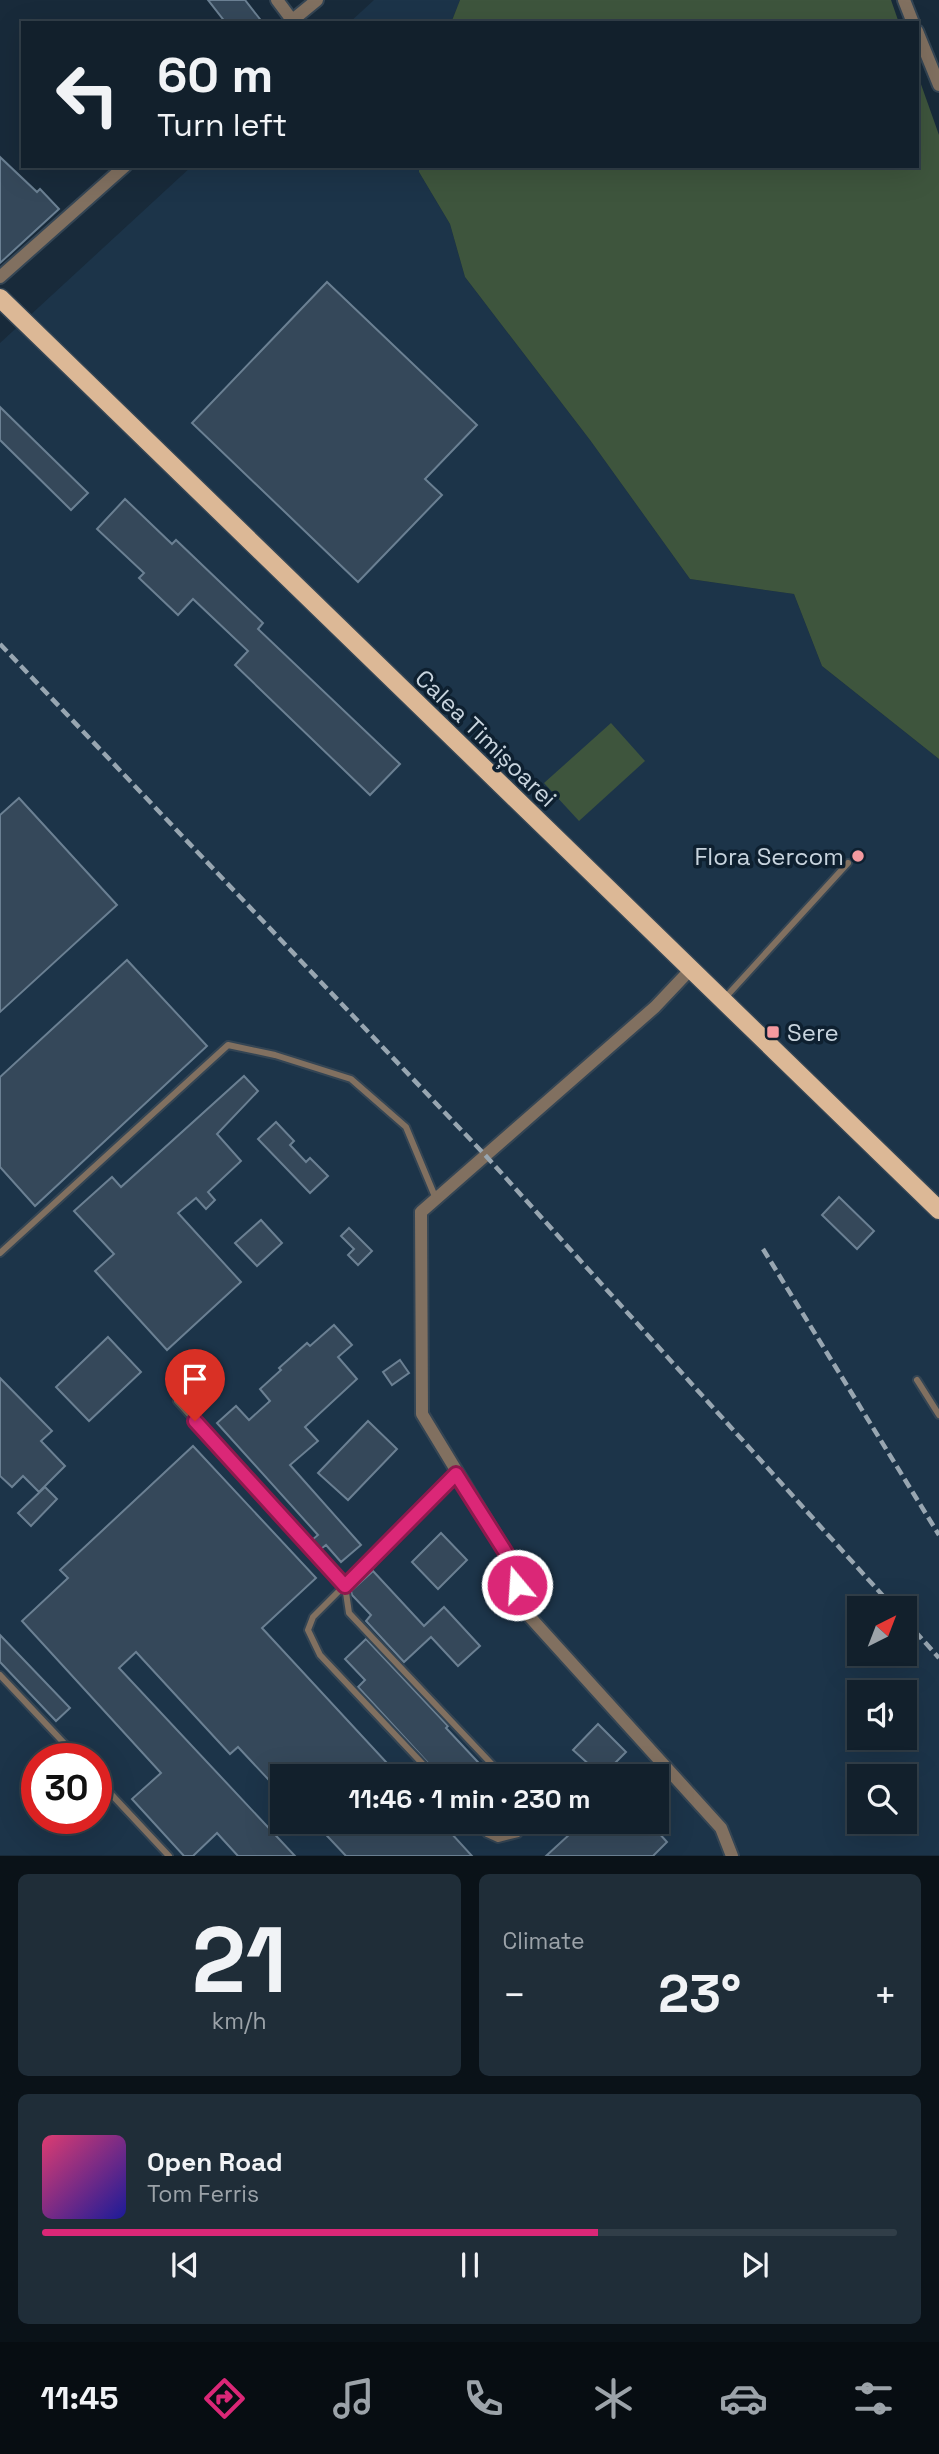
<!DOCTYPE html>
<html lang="en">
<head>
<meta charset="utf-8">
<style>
  :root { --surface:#12202c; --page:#1f2d38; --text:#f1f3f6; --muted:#9ca3a9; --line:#313e48; --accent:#db2777 }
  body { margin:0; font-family:"Space Grotesk",sans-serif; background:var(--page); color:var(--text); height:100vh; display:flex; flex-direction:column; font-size:26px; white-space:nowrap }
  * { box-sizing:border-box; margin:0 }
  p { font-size:23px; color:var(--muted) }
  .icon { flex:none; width:38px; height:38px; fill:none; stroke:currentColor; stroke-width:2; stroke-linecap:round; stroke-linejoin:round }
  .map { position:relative; height:1856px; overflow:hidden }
  .panel { display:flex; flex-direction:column; gap:18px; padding:18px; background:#0a1218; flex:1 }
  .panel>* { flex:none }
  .banner { position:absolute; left:21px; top:21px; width:898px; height:147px; border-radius:0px; box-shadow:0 7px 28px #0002,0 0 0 2px var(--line); background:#12202c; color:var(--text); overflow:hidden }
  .needle { width:46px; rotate:42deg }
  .fabs { position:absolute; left:847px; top:1596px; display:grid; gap:14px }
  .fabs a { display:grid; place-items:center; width:70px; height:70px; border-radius:0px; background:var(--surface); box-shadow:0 7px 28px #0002,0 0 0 2px var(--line); font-size:35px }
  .speed { position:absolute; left:21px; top:1743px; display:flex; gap:14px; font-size:35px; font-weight:700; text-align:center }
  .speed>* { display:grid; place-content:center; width:91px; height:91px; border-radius:50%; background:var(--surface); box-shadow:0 7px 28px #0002,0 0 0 2px var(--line); line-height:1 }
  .speed .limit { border:10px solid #d22; background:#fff; color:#111 }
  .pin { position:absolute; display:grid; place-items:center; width:60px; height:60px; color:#fff; margin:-72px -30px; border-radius:50% 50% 50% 0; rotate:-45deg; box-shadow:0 0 7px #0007 }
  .pin .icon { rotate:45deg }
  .me { position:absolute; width:77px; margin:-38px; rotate:342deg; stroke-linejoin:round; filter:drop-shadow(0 0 5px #0008) }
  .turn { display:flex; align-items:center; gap:24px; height:147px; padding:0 21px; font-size:32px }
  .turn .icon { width:91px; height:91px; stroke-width:2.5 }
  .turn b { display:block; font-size:49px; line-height:60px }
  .big { font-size:52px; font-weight:700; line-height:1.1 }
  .panel .tile { flex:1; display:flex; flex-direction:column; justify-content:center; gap:10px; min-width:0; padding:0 24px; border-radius:10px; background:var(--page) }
  .panel .dial { align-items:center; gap:0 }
  .dial b { font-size:91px; line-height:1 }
  .song { display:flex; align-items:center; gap:21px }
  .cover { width:84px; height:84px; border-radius:10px; background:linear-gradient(135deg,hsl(340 70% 55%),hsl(240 70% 35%)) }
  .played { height:7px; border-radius:4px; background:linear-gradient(90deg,var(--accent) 65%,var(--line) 65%) }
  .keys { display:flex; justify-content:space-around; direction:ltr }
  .heat { display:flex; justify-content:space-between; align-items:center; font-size:38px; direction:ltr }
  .panel .tiles { flex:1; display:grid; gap:18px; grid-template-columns:1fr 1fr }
  .tile:last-child { grid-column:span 2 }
  .trip { position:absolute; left:270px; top:1764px; width:399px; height:70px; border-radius:0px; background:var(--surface); box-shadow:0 7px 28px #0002,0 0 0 2px var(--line); font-weight:700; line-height:70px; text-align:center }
  .dock { display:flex; height:112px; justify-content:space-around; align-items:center; background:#070d12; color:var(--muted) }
  .dock .icon { width:49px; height:49px }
  .dock .current { color:var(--accent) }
  .dock b { font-size:32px; color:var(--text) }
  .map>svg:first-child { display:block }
  .built { fill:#1c3449; fill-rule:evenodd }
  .green { fill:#3e553d }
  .building { fill:#35485a; stroke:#6b8093; stroke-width:2 }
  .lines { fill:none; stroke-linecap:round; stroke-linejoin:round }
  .lane-casing { stroke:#344554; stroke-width:10 }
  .street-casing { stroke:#344554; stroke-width:16 }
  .primary-casing { stroke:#344554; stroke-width:21 }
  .lane { stroke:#817060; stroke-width:6 }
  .street { stroke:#817060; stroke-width:12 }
  .primary { stroke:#dcb896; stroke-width:18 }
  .rail { stroke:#98a6b1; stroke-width:4.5; stroke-dasharray:10 5; stroke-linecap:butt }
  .route-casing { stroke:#8e194d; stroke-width:18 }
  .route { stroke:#db2777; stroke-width:12 }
  .poi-dot { fill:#f49aa0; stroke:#0e2030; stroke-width:2.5 }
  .labels { text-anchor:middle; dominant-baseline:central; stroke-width:7; stroke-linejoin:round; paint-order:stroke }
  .street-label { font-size:24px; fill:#c8d4de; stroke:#0e2030 }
  .poi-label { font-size:24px; fill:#c8d4de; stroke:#0e2030; text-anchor:end }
</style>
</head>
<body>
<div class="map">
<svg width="939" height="1856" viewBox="0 0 939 1856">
  <rect width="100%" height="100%" fill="#182a3a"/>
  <!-- built -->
  <g class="built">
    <path d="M374 0H460L451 23H349Z"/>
    <path d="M192 166H419V172L450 224 465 277 590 440 690 579 794 594 822 666 939 759V1855H0V343ZM859 1608H905V1654H859ZM859 1692H905V1738H859ZM37 1759H96V1818H37ZM282 1776H656V1822H282ZM859 1776H905V1822H859Z"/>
  </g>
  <!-- green -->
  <g class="green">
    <path d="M460 0H891L899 23H451Z"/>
    <path d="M917 73 939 135V759L822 666 794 594 690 579 590 440 465 277 450 224 419 172V166H917Z"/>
    <path d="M611 723 645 761 579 821 544 783Z"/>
  </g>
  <!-- building -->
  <g class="building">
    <path d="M208 0H245L263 23H226Z"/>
    <path d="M0 157 37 192 40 189 59 209 0 263Z"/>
    <path d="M327 282 477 425 425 479 442 495 358 582 192 423Z"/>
    <path d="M0 407 88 493 71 510 0 440Z"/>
    <path d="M125 499 172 544 176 540 263 623 258 629 400 764 370 795 235 665 248 651 193 599 178 615 139 578 144 573 97 529Z"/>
    <path d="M19 798 117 905 0 1012V815Z"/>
    <path d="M127 960 207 1046 35 1206 0 1167V1077Z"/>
    <path d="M244 1076 258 1091 217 1134 241 1161 208 1192 215 1200 206 1209 196 1198 178 1213 241 1282 167 1350 95 1271 114 1254 74 1211 112 1177 121 1187Z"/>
    <path d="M276 1122 294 1141 290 1145 306 1162 310 1158 328 1176 310 1193 258 1139Z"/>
    <path d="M839 1197 874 1231 857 1249 822 1215Z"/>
    <path d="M261 1220 282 1243 257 1266 235 1243Z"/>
    <path d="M349 1228 372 1251 358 1265 348 1255 354 1249 341 1236Z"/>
    <path d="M334 1325 352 1345 338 1357 357 1379 305 1427 318 1441 290 1465 361 1545 341 1562 326 1545 321 1549 312 1540 318 1535 217 1423 236 1406 249 1420 270 1401 260 1389 281 1370 279 1368 307 1343 310 1346Z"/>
    <path d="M108 1337 141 1372 89 1421 56 1387Z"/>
    <path d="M400 1360 409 1373 392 1385 383 1372Z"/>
    <path d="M0 1378 52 1431 41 1441 65 1466 39 1492 23 1476 12 1487 0 1476Z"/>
    <path d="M368 1421 397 1449 348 1500 318 1473Z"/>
    <path d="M193 1446 316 1578 262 1628 399 1776H282V1794L238 1747 230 1754 136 1652 119 1668 295 1856H238L217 1833 193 1856H184L132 1799 161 1773 22 1621 68 1578 60 1570Z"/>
    <path d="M45 1487 57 1499 31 1526 18 1513Z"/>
    <path d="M441 1533 467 1560 438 1589 412 1562Z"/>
    <path d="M373 1571 424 1626 444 1607 480 1646 458 1666 431 1637 404 1662 366 1621 371 1615 352 1595 351 1591Z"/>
    <path d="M0 1635 70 1708 56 1721 0 1662Z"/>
    <path d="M366 1639 448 1726 446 1728 491 1776H440L358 1687 365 1680 345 1659Z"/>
    <path d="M598 1724 626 1752 602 1776 573 1750Z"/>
    <path d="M314 1822H441L472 1856H346Z"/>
    <path d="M583 1822H649L667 1842 653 1856H546Z"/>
  </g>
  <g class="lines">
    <!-- lane casing -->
    <g class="lane-casing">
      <g id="lane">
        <path d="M724 999 848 863"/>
        <path d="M0 1253 228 1045 275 1055 351 1079 406 1127 436 1199"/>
        <path d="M917 1380 939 1415"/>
        <path d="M177 1401 345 1586 349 1613 503 1776"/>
        <path d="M0 1675 79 1759"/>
        <path d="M434 1776 320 1655 308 1630 313 1617 456 1474"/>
        <path d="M96 1778 169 1856"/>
        <path d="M476 1822 487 1834 498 1839 518 1834 527 1822"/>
      </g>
    </g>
    <!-- street casing -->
    <g class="street-casing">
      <g id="street">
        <path d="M277 0 292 20"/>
        <path d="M904 0 913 23"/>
        <path d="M289 23 317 0"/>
        <path d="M917 31 939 85"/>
        <path d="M0 277 125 166"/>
        <path d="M690 970 655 1007 421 1212 422 1414 513 1564 520 1606 721 1828 732 1856"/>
      </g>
    </g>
    <!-- primary casing -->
    <g class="primary-casing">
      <path id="primary" d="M0 298 939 1210"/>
    </g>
    <!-- lane -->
    <use href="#lane" class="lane"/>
    <!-- street -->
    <use href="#street" class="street"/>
    <!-- primary -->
    <use href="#primary" class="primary"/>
    <!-- rail -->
    <g class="rail">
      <path d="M0 644 486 1156 894 1608"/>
      <path d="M763 1249 939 1535"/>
      <path d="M905 1620 939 1658"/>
    </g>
  </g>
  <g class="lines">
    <!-- route casing -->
    <g class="route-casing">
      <path id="route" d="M195 1421 345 1586 456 1474 513 1564 517 1585"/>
    </g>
    <!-- route -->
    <use href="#route" class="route"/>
  </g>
  <!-- markers -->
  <g class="poi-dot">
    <circle cx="858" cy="856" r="7"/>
    <rect x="766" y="1025" width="14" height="14" rx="3.5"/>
  </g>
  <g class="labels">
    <!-- street labels -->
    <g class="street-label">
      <text transform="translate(486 738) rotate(44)">Calea Timișoarei</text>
    </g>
    <!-- poi labels -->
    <g class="poi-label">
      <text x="844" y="856">Flora Sercom</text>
      <text x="787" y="1032" text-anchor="start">Sere</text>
    </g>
  </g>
</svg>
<div class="fabs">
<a><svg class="needle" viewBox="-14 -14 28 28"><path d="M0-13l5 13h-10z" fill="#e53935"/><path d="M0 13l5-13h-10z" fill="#9ca3a9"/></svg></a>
<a><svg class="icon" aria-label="sound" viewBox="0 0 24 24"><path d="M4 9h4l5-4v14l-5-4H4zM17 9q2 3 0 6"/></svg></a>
<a><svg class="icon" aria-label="search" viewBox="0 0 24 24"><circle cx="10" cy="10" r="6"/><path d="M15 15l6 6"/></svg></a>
</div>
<div class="speed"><div class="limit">30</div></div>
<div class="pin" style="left:195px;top:1421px;background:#d93025"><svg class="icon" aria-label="arrive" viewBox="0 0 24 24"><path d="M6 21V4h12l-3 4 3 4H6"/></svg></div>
<svg class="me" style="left:517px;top:1585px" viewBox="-20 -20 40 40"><circle r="17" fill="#db2777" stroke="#fff" stroke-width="3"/><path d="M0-11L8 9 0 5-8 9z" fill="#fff"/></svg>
<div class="trip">11:46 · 1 min · 230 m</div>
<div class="banner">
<div class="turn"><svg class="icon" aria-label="left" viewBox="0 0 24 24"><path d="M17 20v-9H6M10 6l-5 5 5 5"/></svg><div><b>60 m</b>Turn left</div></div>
</div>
</div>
<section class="panel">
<div class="tiles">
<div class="tile dial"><b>21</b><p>km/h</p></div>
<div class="tile"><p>Climate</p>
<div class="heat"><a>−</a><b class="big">23°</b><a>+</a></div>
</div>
<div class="tile">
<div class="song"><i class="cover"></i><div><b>Open Road</b><p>Tom Ferris</p></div></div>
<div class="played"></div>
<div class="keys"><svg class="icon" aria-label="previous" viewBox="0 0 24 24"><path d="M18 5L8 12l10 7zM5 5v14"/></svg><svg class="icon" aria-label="pause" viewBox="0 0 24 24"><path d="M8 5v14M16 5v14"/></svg><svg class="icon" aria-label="next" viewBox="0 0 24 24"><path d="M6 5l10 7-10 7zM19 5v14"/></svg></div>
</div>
</div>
</section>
<nav class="dock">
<b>11:45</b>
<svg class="icon current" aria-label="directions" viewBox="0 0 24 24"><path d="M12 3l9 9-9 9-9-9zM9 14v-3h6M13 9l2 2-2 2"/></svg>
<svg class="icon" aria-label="music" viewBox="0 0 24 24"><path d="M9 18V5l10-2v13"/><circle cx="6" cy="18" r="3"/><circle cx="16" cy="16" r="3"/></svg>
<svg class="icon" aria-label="phone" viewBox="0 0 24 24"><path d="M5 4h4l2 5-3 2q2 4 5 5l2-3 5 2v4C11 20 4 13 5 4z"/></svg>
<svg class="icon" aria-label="climate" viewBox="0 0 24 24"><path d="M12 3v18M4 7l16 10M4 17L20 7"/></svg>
<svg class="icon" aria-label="car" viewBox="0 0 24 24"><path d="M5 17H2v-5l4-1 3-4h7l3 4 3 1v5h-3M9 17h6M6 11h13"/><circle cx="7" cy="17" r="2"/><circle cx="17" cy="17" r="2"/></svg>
<svg class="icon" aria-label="filters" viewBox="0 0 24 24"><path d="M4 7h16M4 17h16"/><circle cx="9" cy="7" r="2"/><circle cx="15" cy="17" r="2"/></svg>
</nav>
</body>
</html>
